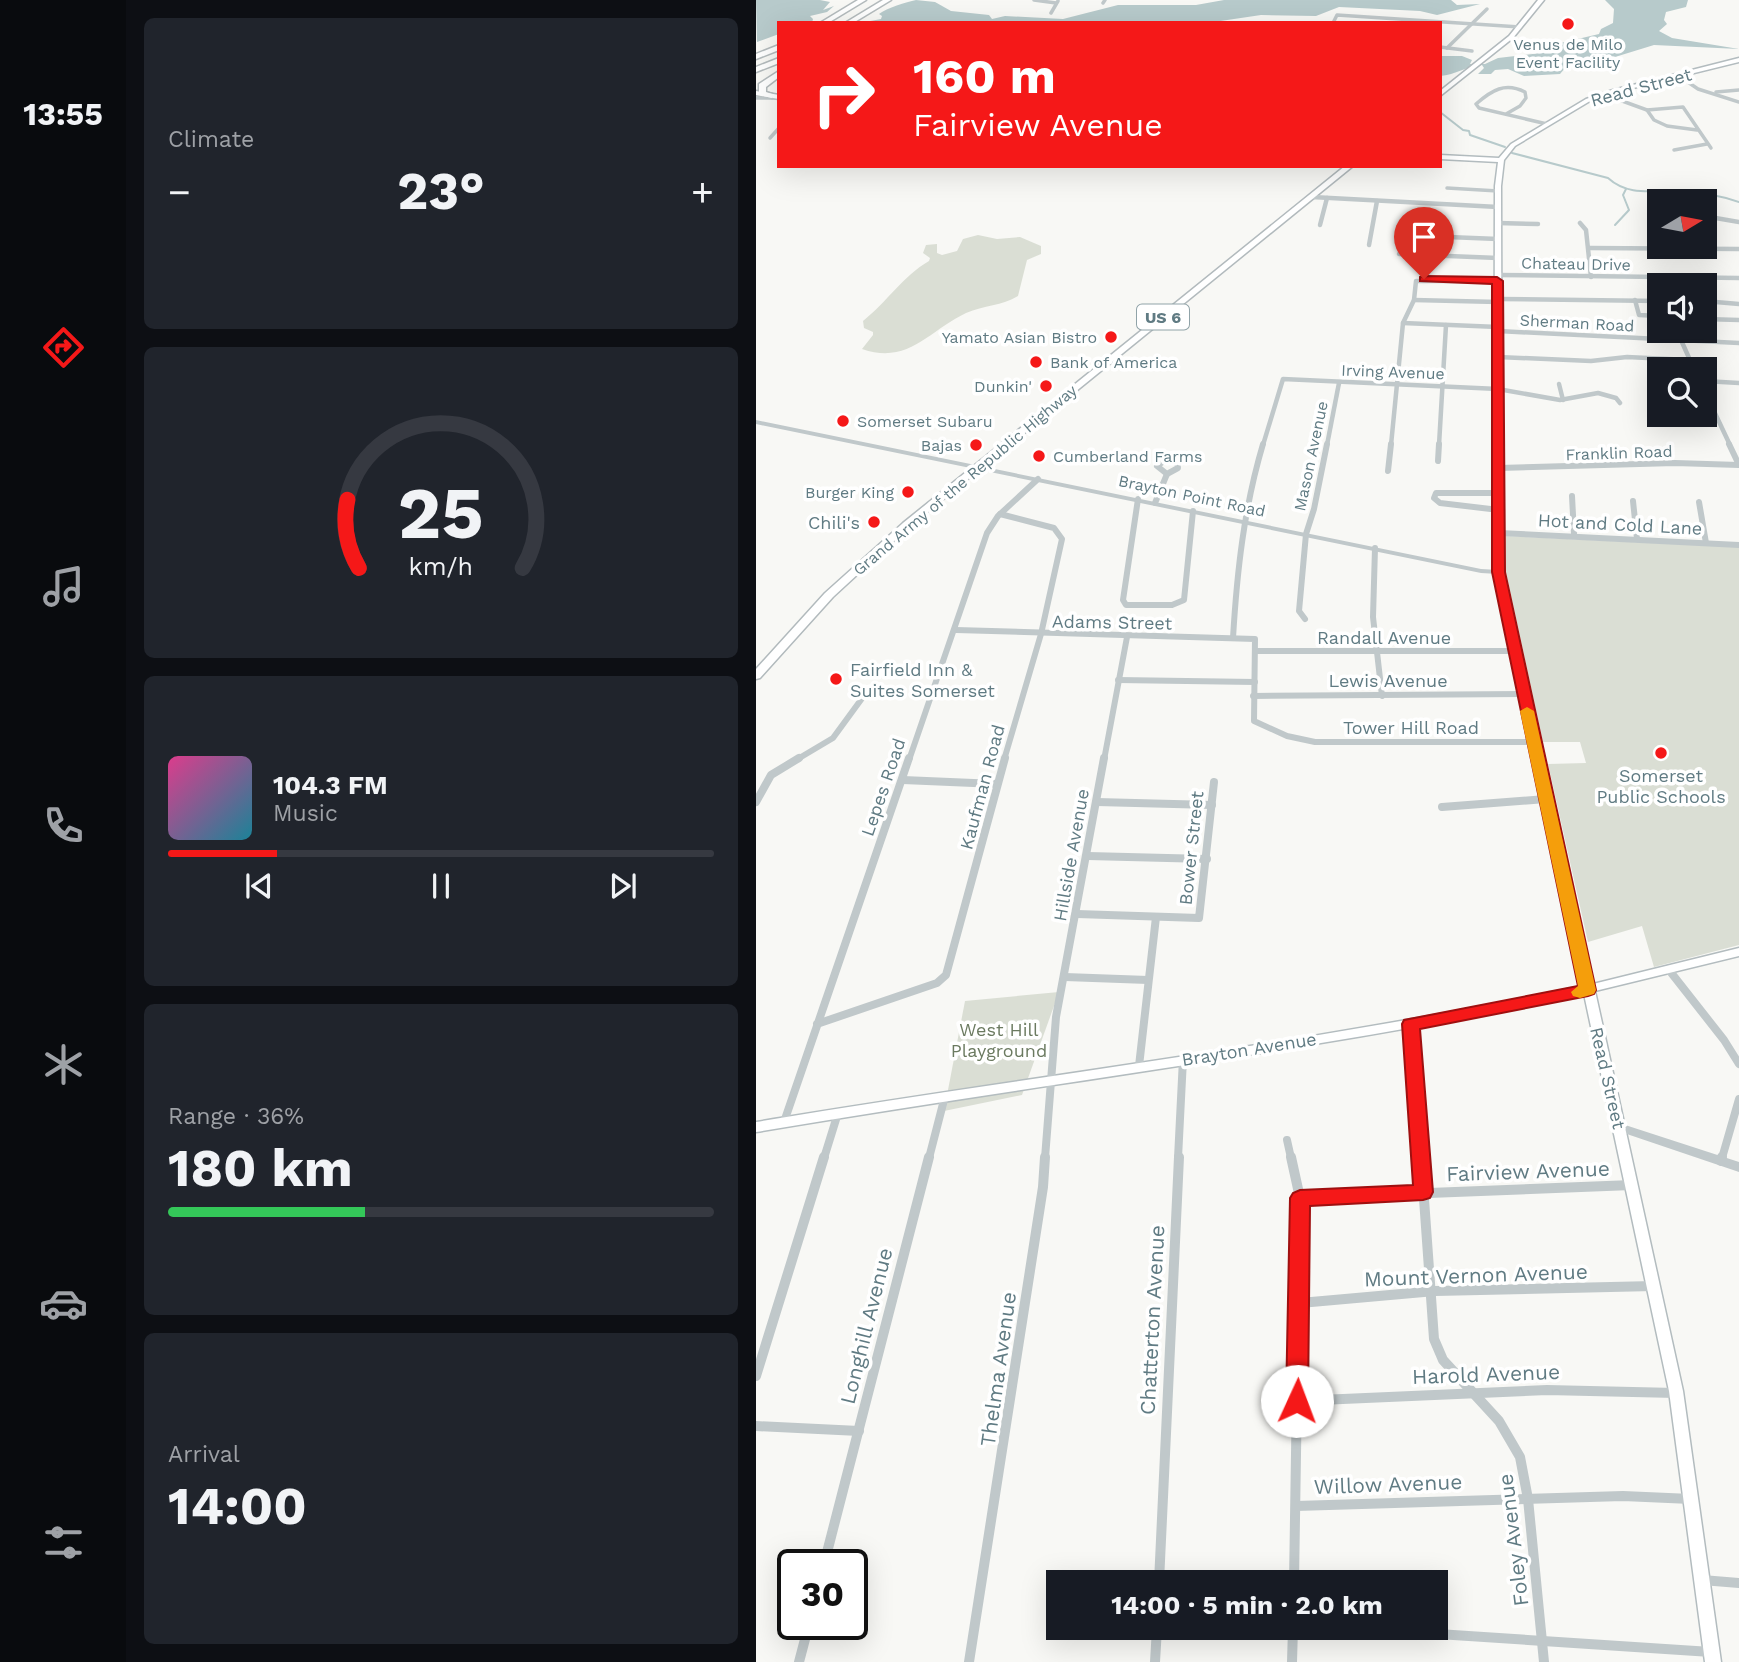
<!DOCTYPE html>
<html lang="en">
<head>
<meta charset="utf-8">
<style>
  :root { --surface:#171b24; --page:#20242c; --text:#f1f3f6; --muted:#9ea1a6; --line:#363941; --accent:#f51818 }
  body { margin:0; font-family:"Work Sans",sans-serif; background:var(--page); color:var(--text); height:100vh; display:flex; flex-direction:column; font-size:26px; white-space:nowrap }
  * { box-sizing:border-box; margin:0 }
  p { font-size:23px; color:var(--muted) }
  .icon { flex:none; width:38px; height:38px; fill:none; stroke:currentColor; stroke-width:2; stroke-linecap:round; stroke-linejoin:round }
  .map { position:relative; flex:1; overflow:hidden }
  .side { display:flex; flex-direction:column; gap:18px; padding:18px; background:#0d0f14; width:630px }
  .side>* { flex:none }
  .hud { position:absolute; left:21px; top:21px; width:665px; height:147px; border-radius:0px; box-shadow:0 7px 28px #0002; background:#f51818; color:#fff; overflow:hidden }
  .needle { width:46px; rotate:80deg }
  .controls { position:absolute; left:891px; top:189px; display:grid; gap:14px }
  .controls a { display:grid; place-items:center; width:70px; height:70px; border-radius:0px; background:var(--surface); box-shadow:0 7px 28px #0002; font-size:35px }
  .speed { position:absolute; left:21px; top:1549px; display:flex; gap:14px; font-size:35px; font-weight:700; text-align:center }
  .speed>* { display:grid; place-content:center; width:91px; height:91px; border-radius:50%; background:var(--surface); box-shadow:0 7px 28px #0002; line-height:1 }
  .speed .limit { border:4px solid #111; border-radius:10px; background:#fff; color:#111 }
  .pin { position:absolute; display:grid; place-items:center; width:60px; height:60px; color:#fff; margin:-72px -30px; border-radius:50% 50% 50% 0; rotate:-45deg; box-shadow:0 0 7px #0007 }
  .pin .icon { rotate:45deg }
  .me { position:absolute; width:77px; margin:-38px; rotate:2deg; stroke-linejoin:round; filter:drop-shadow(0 0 5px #0008) }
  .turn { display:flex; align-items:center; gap:24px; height:147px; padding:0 21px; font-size:32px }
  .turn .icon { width:91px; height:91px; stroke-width:2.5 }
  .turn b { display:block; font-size:49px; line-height:60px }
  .big { font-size:52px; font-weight:700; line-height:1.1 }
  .side .card { flex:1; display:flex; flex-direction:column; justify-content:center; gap:10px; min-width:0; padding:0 24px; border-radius:10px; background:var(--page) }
  .side .dial { align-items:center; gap:0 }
  .dial svg { height:182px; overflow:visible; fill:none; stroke:var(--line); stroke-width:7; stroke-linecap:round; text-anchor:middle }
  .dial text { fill:var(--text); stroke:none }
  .song { display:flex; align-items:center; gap:21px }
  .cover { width:84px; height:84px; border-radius:10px; background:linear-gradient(135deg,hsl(330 70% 55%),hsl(190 70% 35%)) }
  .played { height:7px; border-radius:4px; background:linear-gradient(90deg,var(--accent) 20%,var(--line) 20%) }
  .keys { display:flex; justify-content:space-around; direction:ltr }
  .heat { display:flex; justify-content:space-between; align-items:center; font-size:38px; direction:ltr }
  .charge { height:10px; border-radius:5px; background:linear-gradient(90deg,#34c759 36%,var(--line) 0) }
  .trip { position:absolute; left:290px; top:1570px; width:402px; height:70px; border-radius:0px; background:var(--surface); box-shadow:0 7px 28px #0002; font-weight:700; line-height:70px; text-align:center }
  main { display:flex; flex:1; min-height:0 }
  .dock { display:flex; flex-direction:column; width:126px; justify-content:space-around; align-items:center; background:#090b0e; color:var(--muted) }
  .dock .icon { width:49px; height:49px }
  .dock .selected { color:var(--accent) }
  .dock b { font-size:32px; color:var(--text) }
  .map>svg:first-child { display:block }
  .green { fill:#daded4 }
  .water { fill:#b7cacb }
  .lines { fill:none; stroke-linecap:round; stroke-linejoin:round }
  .stream { stroke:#b7cacb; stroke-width:2 }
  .secondary-casing { stroke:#b3bcbf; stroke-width:3 }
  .primary-casing { stroke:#b2babd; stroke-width:3 }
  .motorway-casing { stroke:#b4bbbd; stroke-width:3 }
  .minor-far4 { stroke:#c0c8ca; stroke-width:3.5 }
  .minor-far3 { stroke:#c0c8ca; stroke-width:4.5 }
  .minor-far2 { stroke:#c0c8ca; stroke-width:6 }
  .minor-far1 { stroke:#c0c8ca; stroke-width:8 }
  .minor { stroke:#c0c8ca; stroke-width:10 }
  .tertiary { fill:#c0c8ca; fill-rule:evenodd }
  .secondary { fill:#fff; fill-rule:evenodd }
  .primary { fill:#fff; fill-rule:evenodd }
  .motorway { fill:#fff; fill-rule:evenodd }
  .route { fill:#f51818; stroke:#9f1010; stroke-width:2 }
  .slow { fill:#f59e0b }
  .poi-dot { fill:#f51818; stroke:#fff; stroke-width:2.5 }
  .labels { text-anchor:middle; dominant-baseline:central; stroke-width:7; stroke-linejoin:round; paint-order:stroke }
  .far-poi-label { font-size:16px; fill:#607b83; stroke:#fff; text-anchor:end }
  .far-street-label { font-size:16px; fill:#607b83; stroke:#fff }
  .shield { fill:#fff; stroke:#90a3a8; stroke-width:2 }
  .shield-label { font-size:16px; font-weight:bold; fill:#607b83 }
  .street-label { font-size:18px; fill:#607b83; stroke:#fff }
  .poi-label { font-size:18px; fill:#607b83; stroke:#fff; text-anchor:end }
  .park-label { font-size:18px; fill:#6b7a60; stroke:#fff }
  .near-street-label { font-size:21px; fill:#607b83; stroke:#fff }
</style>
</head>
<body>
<main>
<nav class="dock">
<b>13:55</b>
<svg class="icon selected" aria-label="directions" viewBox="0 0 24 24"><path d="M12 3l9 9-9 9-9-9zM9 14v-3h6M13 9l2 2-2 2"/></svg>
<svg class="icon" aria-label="music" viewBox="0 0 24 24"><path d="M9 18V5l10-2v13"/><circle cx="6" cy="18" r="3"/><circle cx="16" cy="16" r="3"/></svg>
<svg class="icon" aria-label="phone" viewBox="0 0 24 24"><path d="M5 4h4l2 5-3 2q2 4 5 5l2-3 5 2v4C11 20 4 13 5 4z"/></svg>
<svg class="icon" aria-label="climate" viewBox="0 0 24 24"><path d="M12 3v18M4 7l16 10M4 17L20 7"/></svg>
<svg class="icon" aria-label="car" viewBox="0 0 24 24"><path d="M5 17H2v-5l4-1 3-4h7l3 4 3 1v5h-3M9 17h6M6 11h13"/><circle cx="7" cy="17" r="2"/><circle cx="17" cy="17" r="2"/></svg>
<svg class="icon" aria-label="filters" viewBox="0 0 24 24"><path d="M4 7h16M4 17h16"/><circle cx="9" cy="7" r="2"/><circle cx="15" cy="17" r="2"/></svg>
</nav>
<section class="side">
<div class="card"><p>Climate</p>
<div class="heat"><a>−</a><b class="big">23°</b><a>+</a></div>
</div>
<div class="card dial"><svg viewBox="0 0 100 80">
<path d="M14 69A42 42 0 1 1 86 69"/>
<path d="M14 69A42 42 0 0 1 9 39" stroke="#f51818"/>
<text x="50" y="56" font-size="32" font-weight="700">25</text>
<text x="50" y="72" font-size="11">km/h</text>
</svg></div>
<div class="card">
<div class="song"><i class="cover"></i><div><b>104.3 FM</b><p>Music</p></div></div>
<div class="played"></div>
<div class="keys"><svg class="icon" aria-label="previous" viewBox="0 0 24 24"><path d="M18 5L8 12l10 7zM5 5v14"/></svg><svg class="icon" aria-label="pause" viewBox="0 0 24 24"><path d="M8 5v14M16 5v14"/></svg><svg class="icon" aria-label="next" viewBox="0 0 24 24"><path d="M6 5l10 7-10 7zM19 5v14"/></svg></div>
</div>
<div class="card"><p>Range · 36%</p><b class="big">180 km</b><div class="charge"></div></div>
<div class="card"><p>Arrival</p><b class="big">14:00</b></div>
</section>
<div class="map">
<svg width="983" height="1662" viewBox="0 0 983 1662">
  <rect width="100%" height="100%" fill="#f8f8f5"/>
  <!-- green -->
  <g class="green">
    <path d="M222 235 241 239 264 237 285 246V254L271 260 262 296C246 306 228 305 210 313 172 331 153 365 106 349L117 335V332L108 328 107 321C131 302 147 276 173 261L174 258 167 253 170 245 181 244V253L186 255 201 251 207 239Z"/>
    <path d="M749 536 983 547V945L898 967 886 926 832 942 792 764 830 763 824 742H787L750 572Z"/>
    <path d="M303 992 266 1095 188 1111 209 1001Z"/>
  </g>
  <!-- water -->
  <g class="water">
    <path d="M0 0H64L74 2 67 10 78 6 71 12 54 16 57 19 56 23H23V34L1 42Z"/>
    <path d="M160 0 179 2 195 11 233 15 236 19 249 16 307 19 362 5H440L468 0H695L701 5 724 4 681 15 664 11 583 7 560 16 505 15 451 23H104L125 19 126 16 123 14C131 8 150 2 160 0Z"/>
    <path d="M849 0H932L930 7 910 12 908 20 911 24 903 31 916 38 983 49 898 45 859 57 810 62V67L804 74 768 76 752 69 739 70 735 74H722L728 68 726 65C710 66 700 75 684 76V56H706L716 60 714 64H729L742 58 785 53 796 45 843 34 845 29 857 23 858 9Z"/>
  </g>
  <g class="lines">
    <!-- stream -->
    <g class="stream">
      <path d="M684 112 707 130 713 131 714 135 749 147"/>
      <path d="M756 153 852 178C874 198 900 189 927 191 946 192 965 196 983 202"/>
      <path d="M859 225 873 210 867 195 870 189"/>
    </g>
    <!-- secondary casing -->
    <g class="secondary-casing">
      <g id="secondary">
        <path d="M983 58V62L861 92 834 101 759 146 748 160 745 186 746 572 837 984 983 948V956L839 991 927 1391 965 1662H949L913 1391 828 994C554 1052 276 1085 0 1132V1122C275 1076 553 1044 826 986L738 572 739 186 742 162 684 159V155L743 158 755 144 830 99 857 90Z"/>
        <path d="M0 91 23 95V99L0 95Z"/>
      </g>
    </g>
    <!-- primary casing -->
    <g class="primary-casing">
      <g id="primary">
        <path d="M782 0H788L757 38 684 96V91L753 36Z"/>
        <path d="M589 166H597L153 527 77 597 4 678 0 679V669L69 593 147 523Z"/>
      </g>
    </g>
    <!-- motorway casing -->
    <g class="motorway-casing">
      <g id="motorway">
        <path d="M102 0H110L72 23H64Z"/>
        <path d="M127 0H135L97 23H89Z"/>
        <path d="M23 45V50L0 59V54Z"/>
        <path d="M23 58V63L0 72V67Z"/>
        <path d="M23 71V77L10 87V92L16 94V98L3 95V84Z"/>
      </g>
    </g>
    <!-- minor-far4 -->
    <g class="minor-far4">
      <path d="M278 0 300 3"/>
      <path d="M347 3 349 0"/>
      <path d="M295 13 302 1"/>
      <path d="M577 23 581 15 764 27"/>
      <path d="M684 47 716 51"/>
      <path d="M691 48 731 9"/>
      <path d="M923 76 942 89 983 102"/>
      <path d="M960 92 983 90"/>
      <path d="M847 94 891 110 898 120 911 126 941 130"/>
      <path d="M0 98H23"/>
      <path d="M891 110 927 107 955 148"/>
      <path d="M750 114 764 106 770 98 769 92C749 82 736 90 720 104L723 108 791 124"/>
      <path d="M14 138 23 128"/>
      <path d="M918 150 951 144"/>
      <path d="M691 188 742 191"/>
    </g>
    <!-- minor-far3 -->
    <g class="minor-far3">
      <path d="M556 197 742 207"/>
      <path d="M948 216 983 222"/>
      <path d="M742 223 782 224"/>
      <path d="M824 223 830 230 835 277"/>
      <path d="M564 225 571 198"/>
      <path d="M642 235 742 239"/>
      <path d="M613 245 621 201"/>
      <path d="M833 248 983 249"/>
      <path d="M643 254 742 258"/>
      <path d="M742 275 983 278"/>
      <path d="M743 299 903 301"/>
      <path d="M658 300 742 302"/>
      <path d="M879 300 883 315 903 316"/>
      <path d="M948 301 983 304"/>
      <path d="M948 319 983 320"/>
      <path d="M647 323 742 327"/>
      <path d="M742 331 983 343"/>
      <path d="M925 340 938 369"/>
      <path d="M742 357 835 361 871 357 933 360"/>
      <path d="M948 381 983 383"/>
      <path d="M803 384 807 400"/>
      <path d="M948 390 974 445"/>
      <path d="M507 445 527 379 742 389 804 400 842 393 860 398 864 403"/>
      <path d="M571 445 583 383"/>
      <path d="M635 445 647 323 658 300 660 281H742"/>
      <path d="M683 445 690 325"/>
    </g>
    <!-- minor-far2 -->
    <g class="minor-far2">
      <path d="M973 444 983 465"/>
      <path d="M409 460 421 462 422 468 411 474 401 466Z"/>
      <path d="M682 461 683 444"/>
      <path d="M743 468 919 463 983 465"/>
      <path d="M632 471 635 444"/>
      <path d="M743 493H680L678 498 684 503 743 510"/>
      <path d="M816 496 818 534"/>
      <path d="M382 499 367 600 370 605H416L428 600 437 511"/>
      <path d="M877 501 881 539"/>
      <path d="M943 502 950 543"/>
      <path d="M399 503 411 474"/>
      <path d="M244 514 298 528 306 539 285 634 248 760"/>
      <path d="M743 533 983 545"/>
      <path d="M619 548 617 617 626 696"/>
      <path d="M549 619 543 611 550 534 558 509 571 444"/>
      <path d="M200 630 499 639 498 721 531 736 559 742H777"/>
      <path d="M477 638C481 571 488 508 507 444"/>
      <path d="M499 651H758"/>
      <path d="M362 680 499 682"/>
      <path d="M497 696 767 694"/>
      <path d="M40 760 77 738 107 697"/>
      <path d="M153 760 231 533 242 516 282 479"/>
      <path d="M348 760 371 637"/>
    </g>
    <!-- minor-far1 -->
    <g class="minor-far1">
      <path d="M147 780 241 784"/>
      <path d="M0 802 15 775 43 758"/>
      <path d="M341 802 456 805"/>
      <path d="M686 807 790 799"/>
      <path d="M332 856 451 859"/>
      <path d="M321 914 443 918 458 782"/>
      <path d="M913 970 968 1040 983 1064"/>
      <path d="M309 977 392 980"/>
      <path d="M61 1024 181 983 190 975 249 758"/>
      <path d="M655 1024 665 1158"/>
      <path d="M383 1066 400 917"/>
      <path d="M28 1122 153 758"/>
      <path d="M531 1140 535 1158"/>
      <path d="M68 1158 82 1113"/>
      <path d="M173 1158 189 1096"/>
      <path d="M289 1158 300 1017 348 758"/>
      <path d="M422 1158 427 1059"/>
      <path d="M966 1158 983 1099"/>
    </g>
    <!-- minor -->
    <g class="minor">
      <path d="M535 1157 544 1198 538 1582"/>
      <path d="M665 1157 678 1339 687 1360 743 1421 764 1457 772 1499 788 1662"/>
      <path d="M965 1161 966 1157"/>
      <path d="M544 1198 876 1185"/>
      <path d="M544 1303 679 1291 898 1286"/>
      <path d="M0 1376 68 1157"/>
      <path d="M541 1401 791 1390 920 1393"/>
      <path d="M0 1426 103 1431"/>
      <path d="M540 1506 867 1496 935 1499"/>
      <path d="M68 1564 173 1157"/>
      <path d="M946 1580 983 1583"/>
      <path d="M403 1582 423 1157"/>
      <path d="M590 1628 955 1652"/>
      <path d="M43 1662 53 1624"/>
      <path d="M213 1662 287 1187 289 1157"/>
      <path d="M399 1662 401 1628"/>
      <path d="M536 1662 537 1628"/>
    </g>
    <!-- tertiary -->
    <g class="tertiary">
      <path d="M0 420 725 569 742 570 746 572 742 574 725 573 0 424Z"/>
      <path d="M863 1123 983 1162V1172L859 1130 857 1127 859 1124Z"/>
    </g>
    <!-- secondary -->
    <use href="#secondary" class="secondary"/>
    <!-- primary -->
    <use href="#primary" class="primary"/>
    <!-- motorway -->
    <use href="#motorway" class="motorway"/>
  </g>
  <!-- route -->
  <path class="route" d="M668 276 741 277 747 281 749 572 840 990 838 994 832 996 664 1029 677 1192 674 1198 667 1200 554 1206 552 1401 549 1407 541 1410 533 1407 530 1401 534 1198 537 1193 544 1190 657 1185 646 1024 648 1020 822 986 736 572V284L664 281V277Z"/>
  <!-- slow -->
  <path class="slow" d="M771 707 778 711 840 990 838 994 824 998 817 996 815 992 822 986 764 711Z"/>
  <!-- markers -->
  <g class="poi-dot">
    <circle cx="812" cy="24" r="7"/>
    <circle cx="355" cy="337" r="7"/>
    <circle cx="280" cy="362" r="7"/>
    <circle cx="290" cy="386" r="7"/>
    <circle cx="87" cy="421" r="7"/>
    <circle cx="220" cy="445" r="7"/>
    <circle cx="283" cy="456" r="7"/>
    <circle cx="152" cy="492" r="7"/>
    <circle cx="118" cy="522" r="7"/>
    <circle cx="80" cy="679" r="7"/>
    <circle cx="905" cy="753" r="7"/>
  </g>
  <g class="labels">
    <!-- far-poi labels -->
    <g class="far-poi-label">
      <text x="812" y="44" text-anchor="middle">Venus de Milo<tspan x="812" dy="18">Event Facility</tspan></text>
      <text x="341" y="337">Yamato Asian Bistro</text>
      <text x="294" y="362" text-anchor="start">Bank of America</text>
      <text x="276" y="386">Dunkin'</text>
      <text x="101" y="421" text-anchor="start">Somerset Subaru</text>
      <text x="206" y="445">Bajas</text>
      <text x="297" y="456" text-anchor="start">Cumberland Farms</text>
      <text x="138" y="492">Burger King</text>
    </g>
    <!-- far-street labels -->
    <g class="far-street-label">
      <text transform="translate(820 264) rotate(1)">Chateau Drive</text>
      <text transform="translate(821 323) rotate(3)">Sherman Road</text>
      <text transform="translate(637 372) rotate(2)">Irving Avenue</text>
      <text transform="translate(863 453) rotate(-2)">Franklin Road</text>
      <text transform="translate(555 456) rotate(-78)">Mason Avenue</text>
      <text transform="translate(209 480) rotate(-40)">Grand Army of the Republic Highway</text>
      <text transform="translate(436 496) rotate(12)">Brayton Point Road</text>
    </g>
    <!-- shield labels -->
    <rect class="shield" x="381" y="304.5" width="52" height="25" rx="5"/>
    <g class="shield-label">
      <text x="407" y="317">US 6</text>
    </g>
    <!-- street labels -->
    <g class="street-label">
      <text transform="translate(885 87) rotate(-15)">Read Street</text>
      <text transform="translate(864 524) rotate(3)">Hot and Cold Lane</text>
      <text transform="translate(356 622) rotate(1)">Adams Street</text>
      <text x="628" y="637">Randall Avenue</text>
      <text x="632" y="680">Lewis Avenue</text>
      <text x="655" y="727">Tower Hill Road</text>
      <text transform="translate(127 787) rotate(-71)">Lepes Road</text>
      <text transform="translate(226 787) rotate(-75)">Kaufman Road</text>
      <text transform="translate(435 848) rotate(-84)">Bower Street</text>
      <text transform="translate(315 855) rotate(-80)">Hillside Avenue</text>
      <text transform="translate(493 1049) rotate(-9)">Brayton Avenue</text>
      <text transform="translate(852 1078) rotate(77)">Read Street</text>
    </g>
    <!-- poi labels -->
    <g class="poi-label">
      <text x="104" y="522">Chili's</text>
      <text x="94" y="669" text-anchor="start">Fairfield Inn &amp;<tspan x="94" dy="21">Suites Somerset</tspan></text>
      <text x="905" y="775" text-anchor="middle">Somerset<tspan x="905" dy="21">Public Schools</tspan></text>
    </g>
    <!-- park labels -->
    <g class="park-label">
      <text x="243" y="1029">West Hill<tspan x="243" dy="21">Playground</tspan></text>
    </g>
    <!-- near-street labels -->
    <g class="near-street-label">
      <text transform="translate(772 1171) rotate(-2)">Fairview Avenue</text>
      <text transform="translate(720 1275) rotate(-2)">Mount Vernon Avenue</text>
      <text transform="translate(396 1320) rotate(-87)">Chatterton Avenue</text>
      <text transform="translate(110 1326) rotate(-76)">Longhill Avenue</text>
      <text transform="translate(242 1369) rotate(-82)">Thelma Avenue</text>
      <text transform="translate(730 1374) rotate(-2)">Harold Avenue</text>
      <text transform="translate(632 1484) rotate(-2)">Willow Avenue</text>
      <text transform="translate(757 1540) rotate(-97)">Foley Avenue</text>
    </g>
  </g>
</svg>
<div class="controls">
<a><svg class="needle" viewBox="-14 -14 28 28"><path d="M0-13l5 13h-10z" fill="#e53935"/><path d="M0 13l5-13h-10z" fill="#9ea1a6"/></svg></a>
<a><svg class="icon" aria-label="sound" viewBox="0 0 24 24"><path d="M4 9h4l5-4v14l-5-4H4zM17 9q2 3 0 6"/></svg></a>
<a><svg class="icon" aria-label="search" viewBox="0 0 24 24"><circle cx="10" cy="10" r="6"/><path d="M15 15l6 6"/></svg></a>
</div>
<div class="speed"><div class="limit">30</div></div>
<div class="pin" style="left:668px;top:279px;background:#d93025"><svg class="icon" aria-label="arrive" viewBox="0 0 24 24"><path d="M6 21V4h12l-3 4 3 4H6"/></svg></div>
<svg class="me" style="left:541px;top:1401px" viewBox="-20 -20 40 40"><circle r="19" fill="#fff"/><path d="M0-13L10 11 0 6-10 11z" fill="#f51818"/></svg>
<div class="trip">14:00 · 5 min · 2.0 km</div>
<div class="hud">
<div class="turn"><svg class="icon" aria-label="right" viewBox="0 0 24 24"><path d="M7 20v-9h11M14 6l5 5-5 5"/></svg><div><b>160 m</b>Fairview Avenue</div></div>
</div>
</div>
</main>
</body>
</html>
